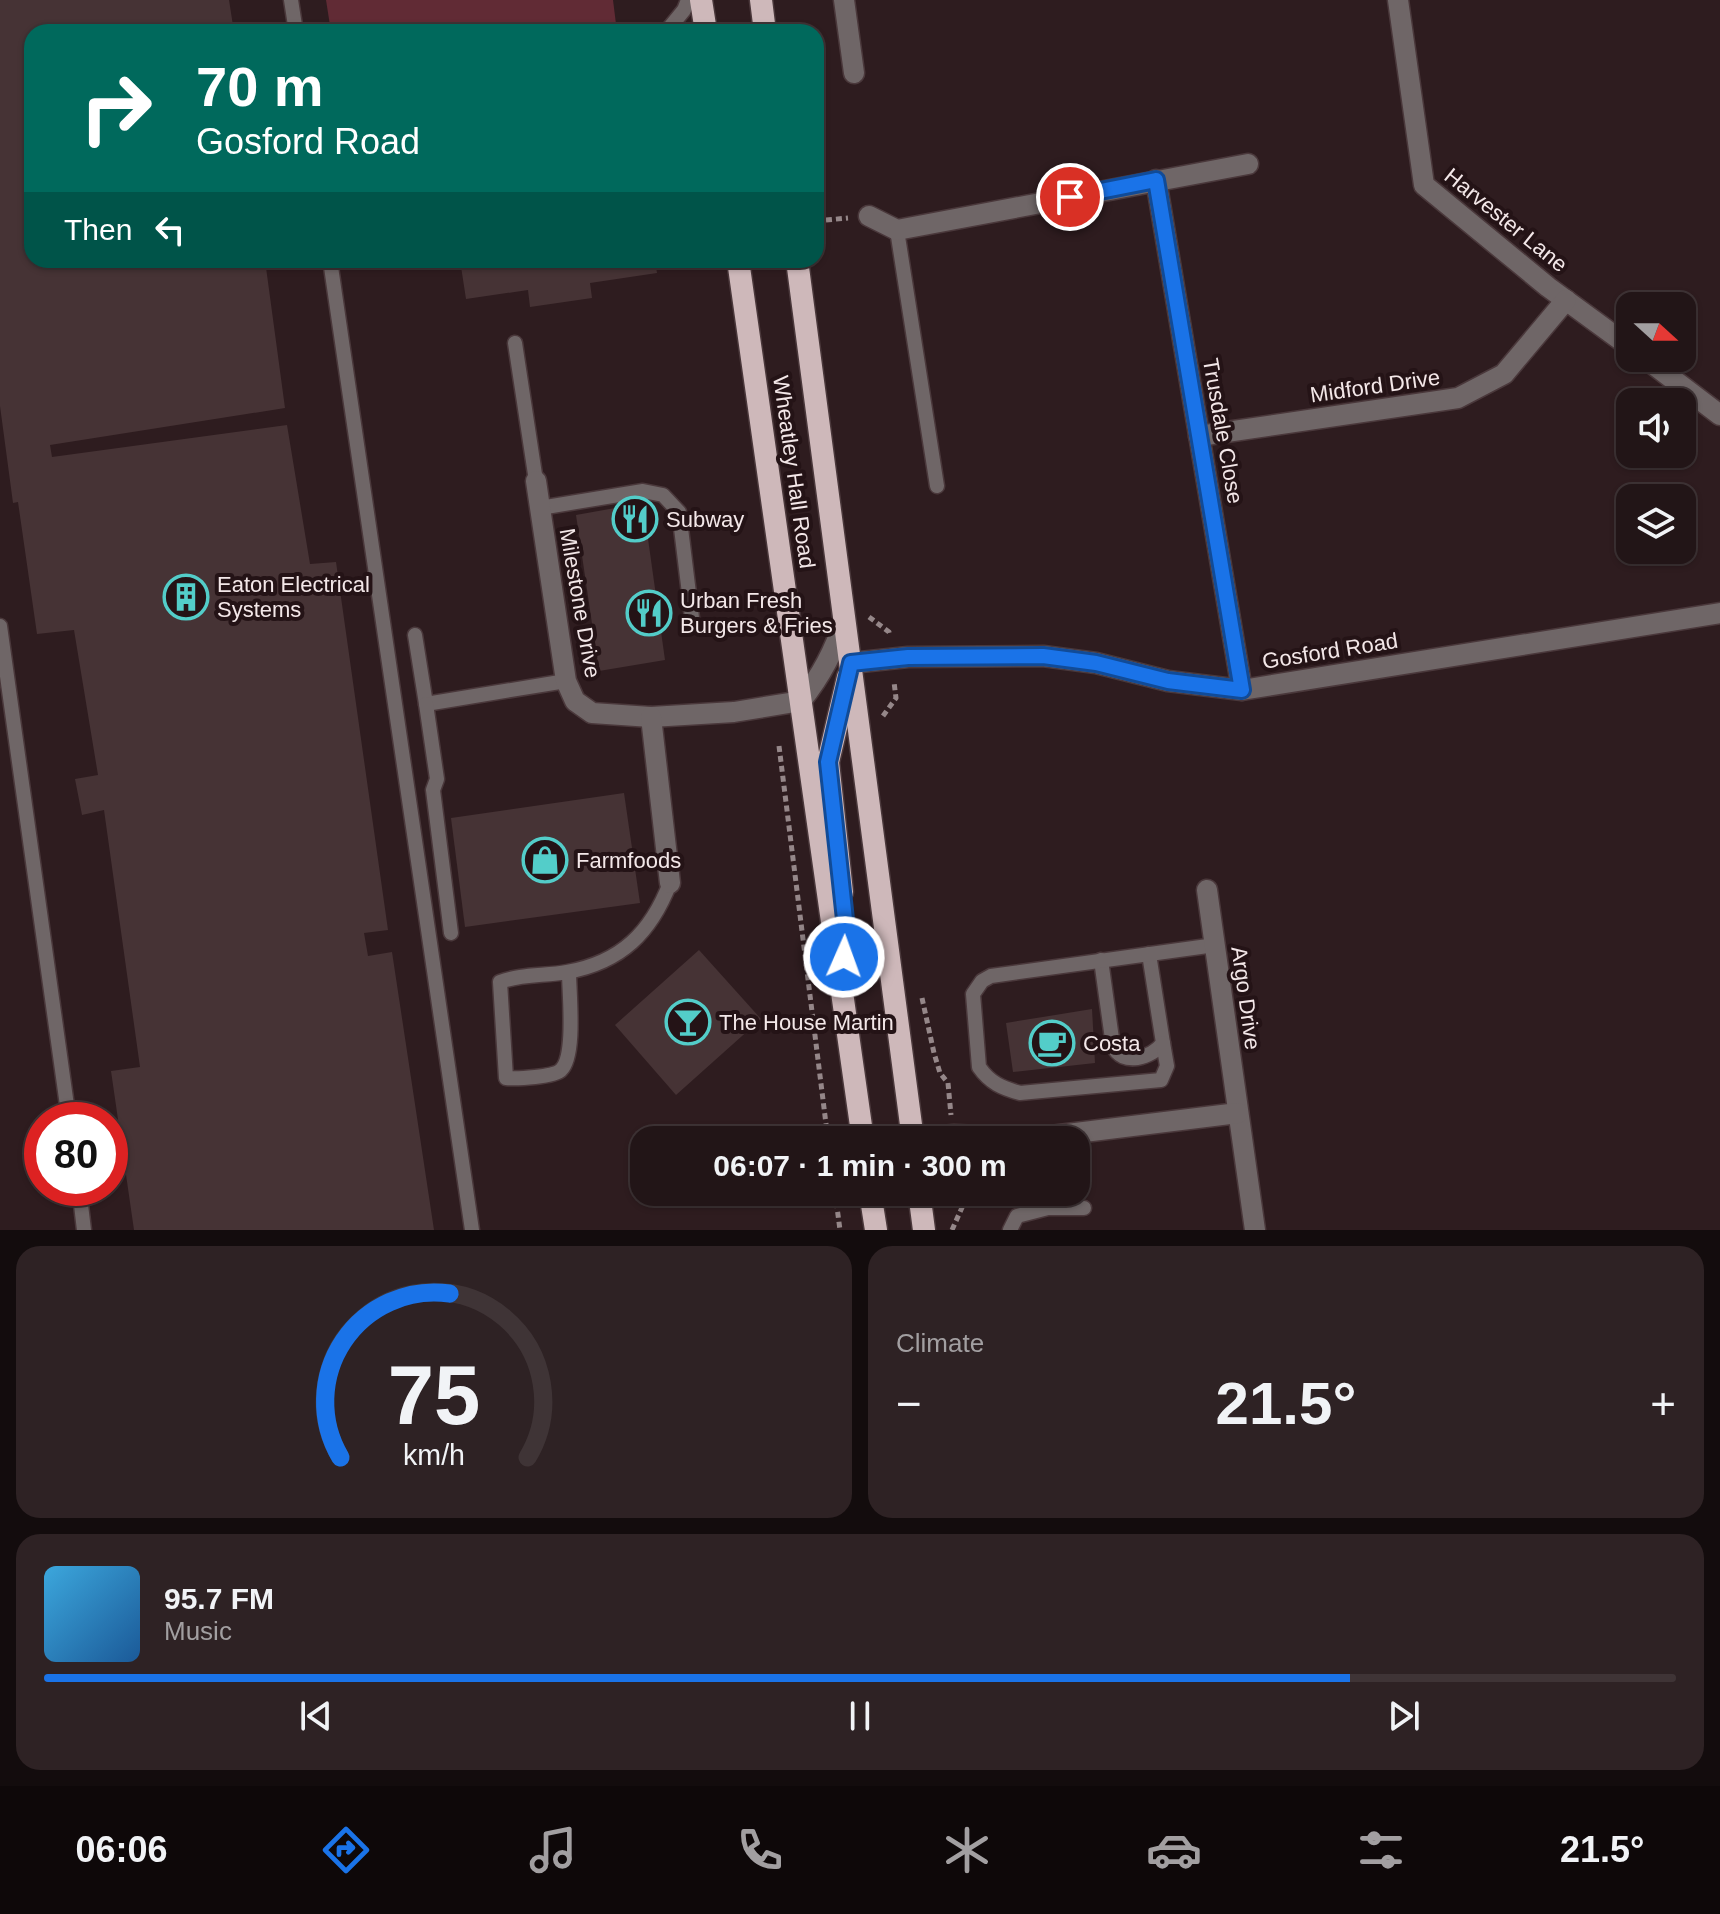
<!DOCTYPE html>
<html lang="en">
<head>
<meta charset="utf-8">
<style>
  :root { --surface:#221517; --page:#2e2224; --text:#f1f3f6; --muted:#a29fa1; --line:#3f3436; --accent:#1a73e8 }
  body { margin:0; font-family:Helvetica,sans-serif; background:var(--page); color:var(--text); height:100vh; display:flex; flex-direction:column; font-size:30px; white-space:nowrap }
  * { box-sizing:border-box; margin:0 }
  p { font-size:26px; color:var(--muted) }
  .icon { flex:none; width:44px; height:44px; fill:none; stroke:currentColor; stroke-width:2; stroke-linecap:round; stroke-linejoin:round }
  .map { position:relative; height:1230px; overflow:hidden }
  .details { display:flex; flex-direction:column; gap:16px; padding:16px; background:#130c0d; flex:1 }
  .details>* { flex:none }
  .guide { position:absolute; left:24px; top:24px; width:800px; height:244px; border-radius:24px; box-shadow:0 2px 6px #0004,0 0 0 2px var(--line); background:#00695c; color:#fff; overflow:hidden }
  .needle { width:52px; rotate:111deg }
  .buttons { position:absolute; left:1616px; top:292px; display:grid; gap:16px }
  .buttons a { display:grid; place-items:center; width:80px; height:80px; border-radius:16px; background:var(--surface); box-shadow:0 2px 6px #0004,0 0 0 2px var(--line); font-size:40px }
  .speed { position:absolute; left:24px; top:1102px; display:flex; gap:16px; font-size:40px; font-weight:700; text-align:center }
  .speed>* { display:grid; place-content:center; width:104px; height:104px; border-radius:50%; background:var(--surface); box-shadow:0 2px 6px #0004,0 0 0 2px var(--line); line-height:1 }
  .speed .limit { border:12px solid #d22; background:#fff; color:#111 }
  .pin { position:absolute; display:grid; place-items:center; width:68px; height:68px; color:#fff; margin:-34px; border:4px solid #fff; border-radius:50%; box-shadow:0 2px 8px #0007 }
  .me { position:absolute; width:88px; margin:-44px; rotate:2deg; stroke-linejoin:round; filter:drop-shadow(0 0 6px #0008) }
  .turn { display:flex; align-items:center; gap:28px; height:168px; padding:0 40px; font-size:36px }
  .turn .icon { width:104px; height:104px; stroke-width:2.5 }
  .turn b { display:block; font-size:56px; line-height:68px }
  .then { display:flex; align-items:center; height:76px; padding:0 40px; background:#0003; gap:16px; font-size:30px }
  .big { font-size:60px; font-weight:800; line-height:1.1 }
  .details .card { flex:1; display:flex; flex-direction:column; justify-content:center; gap:12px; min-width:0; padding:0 28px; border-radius:24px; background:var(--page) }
  .details .dial { align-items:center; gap:0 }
  .dial svg { height:208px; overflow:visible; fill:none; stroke:var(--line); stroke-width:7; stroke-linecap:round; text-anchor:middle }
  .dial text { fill:var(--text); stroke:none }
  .song { display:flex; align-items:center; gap:24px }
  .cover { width:96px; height:96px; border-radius:12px; background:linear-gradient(135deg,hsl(200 70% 55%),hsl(210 70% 35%)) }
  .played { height:8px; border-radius:4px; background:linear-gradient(90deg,var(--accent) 80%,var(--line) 80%) }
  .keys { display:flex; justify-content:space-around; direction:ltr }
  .heat { display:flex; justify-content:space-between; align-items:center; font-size:44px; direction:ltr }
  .details .tiles { flex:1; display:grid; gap:16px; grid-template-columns:1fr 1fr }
  .card:last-child { grid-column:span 2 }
  .trip { position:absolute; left:630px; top:1126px; width:460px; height:80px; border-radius:24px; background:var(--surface); box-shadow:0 2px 6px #0004,0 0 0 2px var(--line); font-weight:800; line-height:80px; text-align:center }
  .dock { display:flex; height:128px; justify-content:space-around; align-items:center; background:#0e0809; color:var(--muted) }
  .dock .icon { width:56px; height:56px }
  .dock .active { color:var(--accent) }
  .dock b { font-size:36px; color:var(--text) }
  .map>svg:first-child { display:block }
  .green { fill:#612b35 }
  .building { fill:#463335 }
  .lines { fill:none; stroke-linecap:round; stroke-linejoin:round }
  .service-casing { stroke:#4a383b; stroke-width:17 }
  .minor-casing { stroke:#4a383b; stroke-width:23 }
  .trunk-casing { stroke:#4a383b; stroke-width:25 }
  .path { stroke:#958789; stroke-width:5; stroke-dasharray:6 4; stroke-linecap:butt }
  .service { stroke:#6f6667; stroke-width:14 }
  .minor { stroke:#6f6667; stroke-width:20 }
  .trunk { stroke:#ceb8ba; stroke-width:22 }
  .route-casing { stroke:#114b97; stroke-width:20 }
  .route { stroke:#1a73e8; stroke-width:14 }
  .labels { text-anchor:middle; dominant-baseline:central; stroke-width:8; stroke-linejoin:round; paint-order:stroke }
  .street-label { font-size:22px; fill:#f3e7e8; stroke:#241316 }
  .poi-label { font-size:22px; fill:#f3e7e8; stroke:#241316; text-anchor:start }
</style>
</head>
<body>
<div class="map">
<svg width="1720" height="1230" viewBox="0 0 1720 1230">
  <rect width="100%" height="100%" fill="#2e1c1f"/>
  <!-- green -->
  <path class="green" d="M326 0H613L617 32H331Z"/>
  <!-- building -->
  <g class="building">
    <path d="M0 0H229L234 32H32V260H265L285 408 50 445 52 457 287 425 310 564 336 562 388 930 364 933 368 956 392 952 434 1230H134L111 1071 140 1067 104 810 82 815 75 779 98 775 74 630 37 634 18 502 13 503 0 406Z"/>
    <path d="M460 260H655L657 273 590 283 592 298 530 307 528 290 466 299Z"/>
    <path d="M643 503 665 660 599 671 576 515Z"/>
    <path d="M624 793 640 903 465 927 451 818Z"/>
    <path d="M699 950 761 1019 676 1095 615 1025Z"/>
    <path d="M1092 1009 1095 1063 1013 1072 1006 1023Z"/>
  </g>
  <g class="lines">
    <!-- service casing -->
    <g class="service-casing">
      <g id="service">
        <path d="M291 0 296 32"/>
        <path d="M666 32 684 10 688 0"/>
        <path d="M897 230 937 486"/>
        <path d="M330 260 472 1230"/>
        <path d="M515 343 536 481"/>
        <path d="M540 508 643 491 663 495 679 512 693 626"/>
        <path d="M0 626 69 1120"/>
        <path d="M415 635 426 704 566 681"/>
        <path d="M426 704 437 779 433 790 451 933"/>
        <path d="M1101 960 1113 1046C1122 1067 1152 1058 1163 1043L1149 954"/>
        <path d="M569 972C569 993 576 1056 561 1070 554 1077 517 1079 506 1078L500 982C520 974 546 976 567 972 622 962 651 932 670 883"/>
        <path d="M1163 1043 1167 1066 1161 1080 1020 1093C1002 1088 990 1083 979 1067L973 994 982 981 991 976 1215 945"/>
        <path d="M79 1188 84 1230"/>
        <path d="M1010 1230 1017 1216 1048 1208H1084"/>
      </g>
    </g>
    <!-- minor casing -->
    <g class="minor-casing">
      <g id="minor">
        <path d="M844 0 854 73"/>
        <path d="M1398 0 1424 185 1548 287 1630 347"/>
        <path d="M1156 180 1242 690"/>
        <path d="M869 216 897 230 1248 164"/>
        <path d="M1645 358 1720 415"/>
        <path d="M1199 436 1458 398 1504 374 1566 300"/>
        <path d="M536 481 566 681 575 701 592 713 651 717 734 712 801 701C821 676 835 650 844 620"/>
        <path d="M851 663 908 657 1043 656 1096 663 1168 681 1242 690 1720 613"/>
        <path d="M651 717 670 883"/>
        <path d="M1207 890 1255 1230"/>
        <path d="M889 1140 954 1135 1035 1138 1238 1113"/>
      </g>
    </g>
    <!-- trunk casing -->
    <g class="trunk-casing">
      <g id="trunk">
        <path d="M701 0 706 32"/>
        <path d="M761 0 765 32"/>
        <path d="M738 260 863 1140"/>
        <path d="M797 260 913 1140"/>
        <path d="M842 892 828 762 848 677"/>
        <path d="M870 1192 876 1230"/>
        <path d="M919 1192 924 1230"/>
      </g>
    </g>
    <!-- path -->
    <g class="path">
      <path d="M816 221 848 218"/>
      <path d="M869 617 889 632 890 636"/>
      <path d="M883 716 896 698 894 682"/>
      <path d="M779 746 828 1140"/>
      <path d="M922 998 934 1053 940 1073 948 1083 951 1115"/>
      <path d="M835 1192 840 1230"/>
      <path d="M952 1230 964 1203 962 1192"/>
    </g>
    <!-- service -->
    <use href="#service" class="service"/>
    <!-- minor -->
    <use href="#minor" class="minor"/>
    <!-- trunk -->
    <use href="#trunk" class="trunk"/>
  </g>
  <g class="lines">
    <!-- route casing -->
    <g class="route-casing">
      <path id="route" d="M844 957 847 938 828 762 851 663 908 657 1043 656 1096 663 1168 681 1242 690 1156 180 1070 197"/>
    </g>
    <!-- route -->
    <use href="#route" class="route"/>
  </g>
  <!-- icons -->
  <defs>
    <g id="restaurant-ring" transform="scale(2.3)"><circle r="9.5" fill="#241316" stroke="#53cdc9" stroke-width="1.5"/><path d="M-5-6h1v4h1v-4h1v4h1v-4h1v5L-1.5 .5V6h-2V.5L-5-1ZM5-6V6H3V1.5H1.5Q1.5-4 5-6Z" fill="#53cdc9"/></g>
    <g id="building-ring" transform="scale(2.3)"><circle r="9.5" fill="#241316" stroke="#53cdc9" stroke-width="1.5"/><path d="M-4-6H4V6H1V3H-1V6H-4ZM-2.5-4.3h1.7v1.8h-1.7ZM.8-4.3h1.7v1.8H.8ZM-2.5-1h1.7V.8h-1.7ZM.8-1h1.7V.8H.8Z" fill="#53cdc9"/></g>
    <g id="shop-ring" transform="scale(2.3)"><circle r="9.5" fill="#241316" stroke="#53cdc9" stroke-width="1.5"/><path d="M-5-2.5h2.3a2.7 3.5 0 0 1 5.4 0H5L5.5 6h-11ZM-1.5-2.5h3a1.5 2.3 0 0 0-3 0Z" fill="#53cdc9"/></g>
    <g id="bar-ring" transform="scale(2.3)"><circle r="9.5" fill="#241316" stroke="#53cdc9" stroke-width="1.5"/><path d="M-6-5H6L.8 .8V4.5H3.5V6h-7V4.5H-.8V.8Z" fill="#53cdc9"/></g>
    <g id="cafe-ring" transform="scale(2.3)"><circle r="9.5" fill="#241316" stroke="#53cdc9" stroke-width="1.5"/><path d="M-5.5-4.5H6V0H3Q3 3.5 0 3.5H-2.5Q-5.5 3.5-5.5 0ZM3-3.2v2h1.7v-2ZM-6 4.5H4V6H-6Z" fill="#53cdc9"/></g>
  </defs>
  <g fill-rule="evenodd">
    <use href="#restaurant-ring" x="635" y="519"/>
    <use href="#building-ring" x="186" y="597"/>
    <use href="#restaurant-ring" x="649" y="613"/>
    <use href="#shop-ring" x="545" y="860"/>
    <use href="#bar-ring" x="688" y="1022"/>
    <use href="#cafe-ring" x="1052" y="1043"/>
  </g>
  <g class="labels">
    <!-- street labels -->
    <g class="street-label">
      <text transform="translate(1506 220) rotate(39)">Harvester Lane</text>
      <text transform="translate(1375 386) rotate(-8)">Midford Drive</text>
      <text transform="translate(1223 431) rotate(80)">Trusdale Close</text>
      <text transform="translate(794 472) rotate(82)">Wheatley Hall Road</text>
      <text transform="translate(580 603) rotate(80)">Milestone Drive</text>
      <text transform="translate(1330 651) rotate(-9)">Gosford Road</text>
      <text transform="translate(1246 998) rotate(82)">Argo Drive</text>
    </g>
    <!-- poi labels -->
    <g class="poi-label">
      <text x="666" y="519">Subway</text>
      <text x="217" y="584">Eaton Electrical<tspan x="217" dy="25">Systems</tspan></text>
      <text x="680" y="600">Urban Fresh<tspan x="680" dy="25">Burgers &amp; Fries</tspan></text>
      <text x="576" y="860">Farmfoods</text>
      <text x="719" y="1022">The House Martin</text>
      <text x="1083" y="1043">Costa</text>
    </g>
  </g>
</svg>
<div class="buttons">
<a><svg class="needle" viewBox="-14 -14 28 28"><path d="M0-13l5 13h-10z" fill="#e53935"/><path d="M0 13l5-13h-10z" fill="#a29fa1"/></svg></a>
<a><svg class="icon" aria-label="sound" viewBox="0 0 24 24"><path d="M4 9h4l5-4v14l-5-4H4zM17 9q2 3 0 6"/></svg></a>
<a><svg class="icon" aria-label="layers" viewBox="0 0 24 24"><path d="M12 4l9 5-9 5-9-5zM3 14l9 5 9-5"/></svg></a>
</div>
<div class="speed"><div class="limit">80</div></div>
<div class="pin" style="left:1070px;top:197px;background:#d93025"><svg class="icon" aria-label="arrive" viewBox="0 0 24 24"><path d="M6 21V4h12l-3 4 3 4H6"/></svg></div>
<svg class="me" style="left:844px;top:957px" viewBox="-20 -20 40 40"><circle r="17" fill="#1a73e8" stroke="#fff" stroke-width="3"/><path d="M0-11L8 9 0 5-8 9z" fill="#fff"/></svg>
<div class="trip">06:07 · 1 min · 300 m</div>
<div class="guide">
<div class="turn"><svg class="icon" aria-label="right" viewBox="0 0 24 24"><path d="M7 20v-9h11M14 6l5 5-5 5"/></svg><div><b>70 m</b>Gosford Road</div></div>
<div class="then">Then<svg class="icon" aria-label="left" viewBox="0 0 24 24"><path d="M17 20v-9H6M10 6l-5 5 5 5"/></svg></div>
</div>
</div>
<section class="details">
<div class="tiles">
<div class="card dial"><svg viewBox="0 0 100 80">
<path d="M14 69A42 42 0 1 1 86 69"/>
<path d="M14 69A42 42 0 0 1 56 6" stroke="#1a73e8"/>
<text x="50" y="56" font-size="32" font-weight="700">75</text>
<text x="50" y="72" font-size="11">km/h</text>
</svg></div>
<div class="card"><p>Climate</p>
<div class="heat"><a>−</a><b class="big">21.5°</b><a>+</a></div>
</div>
<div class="card">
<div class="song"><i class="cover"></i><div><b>95.7 FM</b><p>Music</p></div></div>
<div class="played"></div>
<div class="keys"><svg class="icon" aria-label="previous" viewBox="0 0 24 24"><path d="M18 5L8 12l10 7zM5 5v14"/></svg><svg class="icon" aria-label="pause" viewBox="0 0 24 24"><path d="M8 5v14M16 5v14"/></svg><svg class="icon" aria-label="next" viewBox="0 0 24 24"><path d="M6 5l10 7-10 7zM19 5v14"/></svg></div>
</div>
</div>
</section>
<nav class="dock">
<b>06:06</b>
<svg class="icon active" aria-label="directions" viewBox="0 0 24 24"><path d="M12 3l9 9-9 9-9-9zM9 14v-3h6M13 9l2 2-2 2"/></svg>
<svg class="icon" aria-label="music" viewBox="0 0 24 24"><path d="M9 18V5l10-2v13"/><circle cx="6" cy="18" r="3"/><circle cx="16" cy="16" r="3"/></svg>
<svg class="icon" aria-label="phone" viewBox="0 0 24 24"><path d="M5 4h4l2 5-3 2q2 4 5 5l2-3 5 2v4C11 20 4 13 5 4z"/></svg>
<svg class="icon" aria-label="climate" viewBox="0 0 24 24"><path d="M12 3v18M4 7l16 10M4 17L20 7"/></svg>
<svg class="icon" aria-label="car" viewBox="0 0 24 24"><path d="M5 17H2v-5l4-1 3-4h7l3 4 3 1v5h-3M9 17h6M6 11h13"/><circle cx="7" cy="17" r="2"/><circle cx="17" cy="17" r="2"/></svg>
<svg class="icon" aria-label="filters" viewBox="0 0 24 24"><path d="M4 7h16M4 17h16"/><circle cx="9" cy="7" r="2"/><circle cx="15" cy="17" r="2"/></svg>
<b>21.5°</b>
</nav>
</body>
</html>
